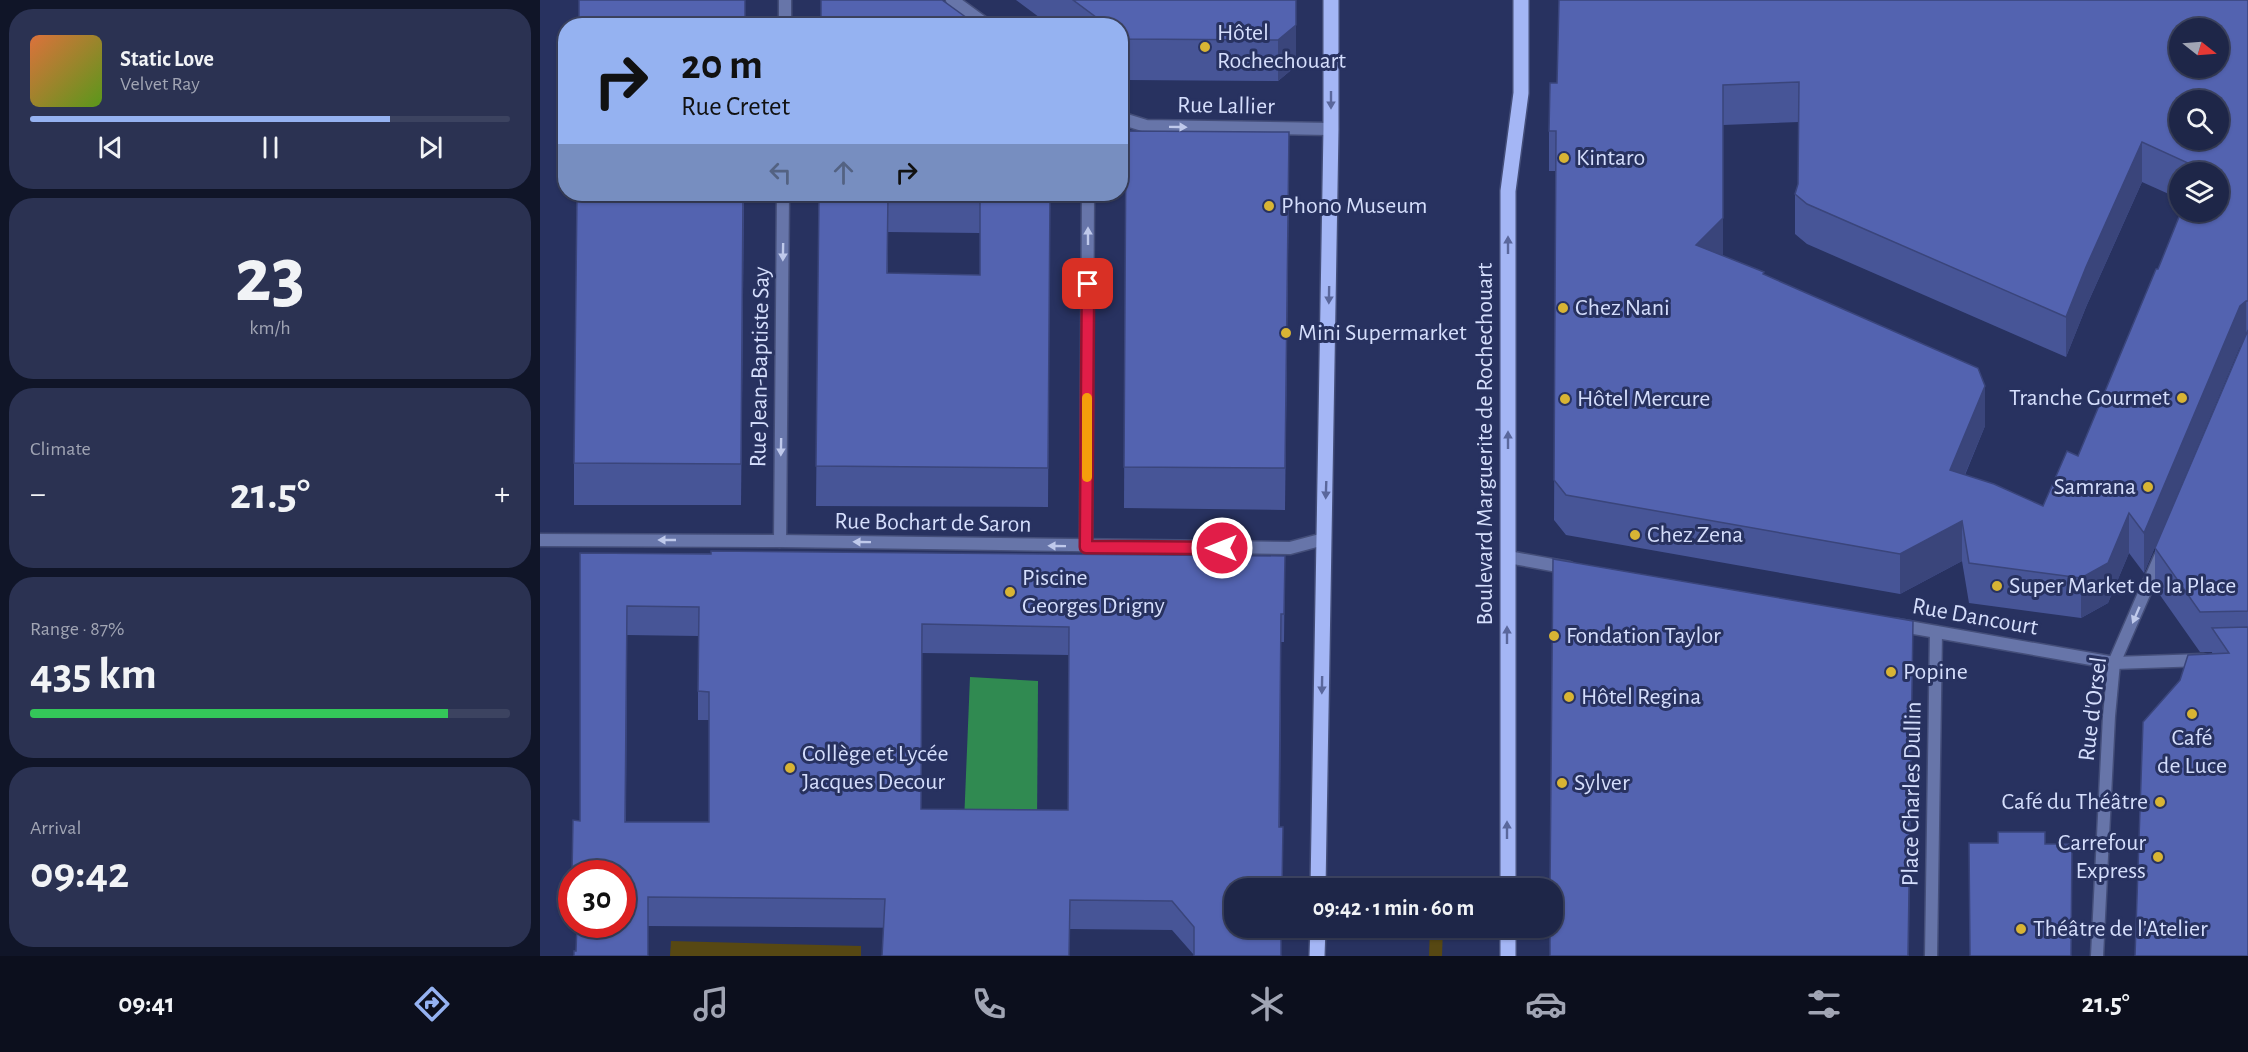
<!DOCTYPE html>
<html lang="en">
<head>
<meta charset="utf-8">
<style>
  :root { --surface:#1e2648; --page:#2b3252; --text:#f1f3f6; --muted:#a1a5b4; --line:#3c4360; --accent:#95b2f1 }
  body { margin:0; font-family:"Alegreya Sans",sans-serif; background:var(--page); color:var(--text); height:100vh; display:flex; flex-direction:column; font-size:22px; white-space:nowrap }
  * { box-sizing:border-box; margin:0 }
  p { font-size:20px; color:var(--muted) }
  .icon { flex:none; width:33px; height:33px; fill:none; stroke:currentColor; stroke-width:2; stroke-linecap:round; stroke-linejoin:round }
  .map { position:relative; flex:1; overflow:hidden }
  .drawer { display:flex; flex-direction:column; gap:9px; padding:9px; background:#101528; width:540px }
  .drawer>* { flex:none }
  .top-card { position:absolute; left:18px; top:18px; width:570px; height:183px; border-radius:24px; box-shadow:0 2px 4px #0004,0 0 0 2px var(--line); background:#95b2f1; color:#111; overflow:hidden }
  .needle { width:39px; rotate:107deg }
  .tools { position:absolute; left:1629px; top:18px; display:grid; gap:12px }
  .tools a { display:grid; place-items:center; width:60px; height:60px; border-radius:50%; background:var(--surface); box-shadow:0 2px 4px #0004,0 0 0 2px var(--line); font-size:30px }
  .speed { position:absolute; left:18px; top:860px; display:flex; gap:12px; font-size:30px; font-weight:700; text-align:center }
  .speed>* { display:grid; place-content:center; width:78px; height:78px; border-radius:50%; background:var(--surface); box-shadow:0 2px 4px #0004,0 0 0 2px var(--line); line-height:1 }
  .speed .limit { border:9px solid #d22; background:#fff; color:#111 }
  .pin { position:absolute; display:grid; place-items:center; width:51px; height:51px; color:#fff; margin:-26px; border-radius:12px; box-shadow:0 3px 9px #0006 }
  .me { position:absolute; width:66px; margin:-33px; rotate:270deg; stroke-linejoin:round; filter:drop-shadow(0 0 4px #0008) }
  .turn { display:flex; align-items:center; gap:21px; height:126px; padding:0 24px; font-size:27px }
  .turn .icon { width:78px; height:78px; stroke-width:2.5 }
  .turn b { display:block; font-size:42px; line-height:51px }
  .lanes { display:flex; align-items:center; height:57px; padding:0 24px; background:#0003; justify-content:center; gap:30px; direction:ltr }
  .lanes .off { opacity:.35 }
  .big { font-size:45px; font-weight:600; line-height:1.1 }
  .drawer .tile { flex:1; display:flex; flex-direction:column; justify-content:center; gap:9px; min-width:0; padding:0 21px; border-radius:24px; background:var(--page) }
  .drawer .dial { align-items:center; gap:0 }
  .dial b { font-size:78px; line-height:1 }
  .song { display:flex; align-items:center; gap:18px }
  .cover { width:72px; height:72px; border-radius:9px; background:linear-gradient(135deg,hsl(20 70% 55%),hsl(90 70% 35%)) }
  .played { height:6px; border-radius:3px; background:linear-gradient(90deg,var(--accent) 75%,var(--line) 75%) }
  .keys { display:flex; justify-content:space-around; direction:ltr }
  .heat { display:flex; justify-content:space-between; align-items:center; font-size:33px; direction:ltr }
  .charge { height:9px; border-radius:4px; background:linear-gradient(90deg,#34c759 87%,var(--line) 0) }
  .trip { position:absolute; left:684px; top:878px; width:339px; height:60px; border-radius:24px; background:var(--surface); box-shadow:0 2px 4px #0004,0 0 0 2px var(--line); font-weight:600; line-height:60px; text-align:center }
  .dock { display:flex; height:96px; justify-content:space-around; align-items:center; background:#0c0f1d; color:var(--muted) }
  .dock .icon { width:42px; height:42px }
  .dock .active { color:var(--accent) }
  .dock b { font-size:27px; color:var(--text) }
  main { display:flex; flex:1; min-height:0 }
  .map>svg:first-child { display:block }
  .green { fill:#574813 }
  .water { fill:#308a51 }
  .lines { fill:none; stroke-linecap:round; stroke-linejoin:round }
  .street-casing { stroke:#444e79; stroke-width:15 }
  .primary-casing { stroke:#444e79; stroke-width:18 }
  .street { stroke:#6775a9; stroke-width:12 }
  .primary { stroke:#a4b6f5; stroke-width:15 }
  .wall { fill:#475597; fill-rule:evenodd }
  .shaded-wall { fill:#3a457b }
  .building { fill:#5363b0; stroke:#3a457b; stroke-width:1.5; fill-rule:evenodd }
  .oneway { fill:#5a679c }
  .oneway2 { fill:#bfc9eb }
  .route-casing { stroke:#92132f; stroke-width:15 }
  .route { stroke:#e11d48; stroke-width:10 }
  .slow { stroke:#f59e0b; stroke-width:10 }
  .poi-dot { fill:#d8b434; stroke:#283260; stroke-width:2 }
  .labels { text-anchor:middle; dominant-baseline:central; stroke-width:6; stroke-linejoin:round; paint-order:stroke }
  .poi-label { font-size:24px; fill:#d5defc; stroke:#283260; text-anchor:start }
  .street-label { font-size:24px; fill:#d5defc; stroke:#283260 }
</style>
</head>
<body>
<main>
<section class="drawer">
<div class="tile">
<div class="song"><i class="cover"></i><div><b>Static Love</b><p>Velvet Ray</p></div></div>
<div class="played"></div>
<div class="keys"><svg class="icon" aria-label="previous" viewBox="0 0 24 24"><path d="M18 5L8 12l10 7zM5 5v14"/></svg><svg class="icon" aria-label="pause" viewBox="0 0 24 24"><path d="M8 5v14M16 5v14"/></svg><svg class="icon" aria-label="next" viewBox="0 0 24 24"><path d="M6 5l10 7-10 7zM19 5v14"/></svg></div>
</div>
<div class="tile dial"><b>23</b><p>km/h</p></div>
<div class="tile"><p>Climate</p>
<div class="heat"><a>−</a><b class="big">21.5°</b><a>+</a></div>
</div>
<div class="tile"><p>Range · 87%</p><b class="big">435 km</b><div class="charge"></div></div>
<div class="tile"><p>Arrival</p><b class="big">09:42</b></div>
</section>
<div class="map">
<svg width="1708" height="956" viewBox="0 0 1708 956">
  <rect width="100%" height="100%" fill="#283260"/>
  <!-- green -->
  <g class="green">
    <path d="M890 927H903L902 956H889Z"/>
    <path d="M131 941 321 946V956H130Z"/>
  </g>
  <!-- water -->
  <path class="water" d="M430 677 498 681 497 825 424 823Z"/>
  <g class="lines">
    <!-- street casing -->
    <g class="street-casing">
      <g id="street">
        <path d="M412 0 448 26"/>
        <path d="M245 26V0"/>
        <path d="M580 118 606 126 791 129"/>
        <path d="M0 540 240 541 750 548 784 539"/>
        <path d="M240 541 243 194"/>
        <path d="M546 547 548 194"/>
        <path d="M968 557 1029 568"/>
        <path d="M1357 625 1574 663 1663 660"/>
        <path d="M1391 956 1396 632"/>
        <path d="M1557 956 1569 716 1574 663 1620 557"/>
      </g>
    </g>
    <!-- primary casing -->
    <g class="primary-casing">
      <g id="primary">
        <path d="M778 888 791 129V0"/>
        <path d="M968 888V191L981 93V0"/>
        <path d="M968 927V956"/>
        <path d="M777 956 778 927"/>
      </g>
    </g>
    <!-- street -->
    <use href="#street" class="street"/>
    <!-- primary -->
    <use href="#primary" class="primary"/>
  </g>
  <!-- wall -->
  <g class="wall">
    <path d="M476 0H756V66L738 81 587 80 580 75V26H511Z"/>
    <path d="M1708 0V956L1672 652H1660L1615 588V548L1702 345 1700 346 1604 573 1589 553 1568 603 1541 618 1429 603 1422 561 1360 594 1026 535 1014 520 1016 171H1009V131L1017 83ZM1259 122 1258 184 1255 194V234L1267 244 1526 357 1546 307 1602 182 1640 199V172H1678L1618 269 1538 456 1503 506 1425 475 1445 426 1224 274 1183 256V125Z"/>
    <path d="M586 131 749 173 745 510 584 508Z"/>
    <path d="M204 194 201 505H34V463Z"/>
    <path d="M279 194H510L508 507 276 506ZM348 232 440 233V275L348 273Z"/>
    <path d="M40 553 745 556 744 642H741L740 827H743L742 888H694L654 955 632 930 530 929 108 926 36 951 40 821ZM87 635 158 636V720H169V822H86ZM382 653 529 655 528 810 381 809Z"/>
  </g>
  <!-- shaded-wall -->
  <g class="shaded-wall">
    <path d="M756 25V66L738 81V40Z"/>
    <path d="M1602 142V182L1546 307 1526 357V317L1546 267Z"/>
    <path d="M1183 218V258L1156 245Z"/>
    <path d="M1706 301V341L1700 346 1604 573V533L1700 306Z"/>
    <path d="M1445 386V426L1410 510V470Z"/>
    <path d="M1589 513V553L1568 603 1541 618V578Z"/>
    <path d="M1422 521V561L1360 594V554Z"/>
    <path d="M1373 621 1369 956H1368Z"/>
  </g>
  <!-- building -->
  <g class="building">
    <rect x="39" y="0" width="166" height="26"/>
    <path d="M281 0H402L438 26H281Z"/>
    <path d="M533 0H756V25L738 40 587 39 580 34V26H568Z"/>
    <path d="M1019 0H1708V301H1706L1700 306 1604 533 1589 513 1568 563 1541 578 1429 563 1422 521 1360 554 1026 495 1014 480 1016 131H1009L1010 83H1017ZM1640 28H1678V68H1640ZM1259 82 1258 184 1255 194 1267 204 1526 317 1546 267 1602 142 1659 168 1657 172H1678V212H1641L1618 269H1616L1538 456 1527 451 1503 506 1454 484 1410 470 1445 386 1438 368 1223 274 1224 272 1156 245 1183 218V85ZM1640 100H1678V140H1640Z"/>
    <path d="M586 131 749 132 745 468 584 467Z"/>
    <path d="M37 194H203L201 464 34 463Z"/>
    <path d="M279 194H348L347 273 440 275V194H510L508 468 276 466Z"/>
    <path d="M1708 330V611L1660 612 1615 548Z"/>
    <path d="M171 551 745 556 744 614H741L739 827H743L742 888H694V927H741V956H654V927L632 901 530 900 529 956H342L345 899 108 897V956H34V951H36L37 924H82V873H32L33 820 40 821V553L171 554ZM87 606 159 607 158 691 169 692V822H85ZM382 624 529 627 528 810 381 809Z"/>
    <path d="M1013 559 1373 621 1368 956H1010V927H1012V888H1010Z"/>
    <path d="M1708 627V956H1595L1603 722 1640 680 1648 655 1689 653 1672 628Z"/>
    <path d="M1458 832H1505V844H1532L1531 956H1430L1429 843H1458Z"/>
  </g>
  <!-- one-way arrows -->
  <defs><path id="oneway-solid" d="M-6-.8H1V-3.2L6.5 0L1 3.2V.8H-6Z" transform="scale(1.5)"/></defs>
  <g class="oneway">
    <use href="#oneway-solid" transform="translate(791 100) rotate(90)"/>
    <use href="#oneway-solid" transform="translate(968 245) rotate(-90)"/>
    <use href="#oneway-solid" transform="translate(789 295) rotate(91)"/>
    <use href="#oneway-solid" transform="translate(968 440) rotate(-90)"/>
    <use href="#oneway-solid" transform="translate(786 490) rotate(92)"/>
    <use href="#oneway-solid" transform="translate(967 635) rotate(-90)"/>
    <use href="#oneway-solid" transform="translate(782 685) rotate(91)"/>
    <use href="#oneway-solid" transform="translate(967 830) rotate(-90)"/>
  </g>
  <g class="oneway2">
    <use href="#oneway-solid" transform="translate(638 127) rotate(1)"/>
    <use href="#oneway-solid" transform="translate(548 236) rotate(-90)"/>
    <use href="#oneway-solid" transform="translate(243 252) rotate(91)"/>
    <use href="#oneway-solid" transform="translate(241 447) rotate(91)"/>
    <use href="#oneway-solid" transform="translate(127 540) rotate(-180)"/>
    <use href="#oneway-solid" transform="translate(322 542) rotate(-179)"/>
    <use href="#oneway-solid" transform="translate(517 546) rotate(-179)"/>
    <use href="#oneway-solid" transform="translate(1596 615) rotate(113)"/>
  </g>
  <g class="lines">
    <!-- route casing -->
    <g class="route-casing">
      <path id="route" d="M548 284 546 547 682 548"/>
    </g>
    <!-- route -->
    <use href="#route" class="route"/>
    <!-- slow -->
    <path class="slow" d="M547 477V398"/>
  </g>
  <!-- markers -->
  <g class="poi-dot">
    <circle cx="665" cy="47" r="6"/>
    <circle cx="1024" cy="158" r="6"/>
    <circle cx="729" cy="206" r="6"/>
    <circle cx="1023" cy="308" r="6"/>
    <circle cx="746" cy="333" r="6"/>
    <circle cx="1642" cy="398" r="6"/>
    <circle cx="1025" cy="399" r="6"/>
    <circle cx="1608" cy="487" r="6"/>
    <circle cx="1095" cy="535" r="6"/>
    <circle cx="1457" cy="586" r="6"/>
    <circle cx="470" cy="592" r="6"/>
    <circle cx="1014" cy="636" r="6"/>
    <circle cx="1351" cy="672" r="6"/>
    <circle cx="1029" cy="697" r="6"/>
    <circle cx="1652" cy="714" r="6"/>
    <circle cx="250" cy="768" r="6"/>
    <circle cx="1022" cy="783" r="6"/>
    <circle cx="1620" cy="802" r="6"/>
    <circle cx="1618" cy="857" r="6"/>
    <circle cx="1481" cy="929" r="6"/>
  </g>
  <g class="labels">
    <!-- poi labels -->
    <g class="poi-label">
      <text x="677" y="33">Hôtel<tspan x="677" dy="28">Rochechouart</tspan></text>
      <text x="1036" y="158">Kintaro</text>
      <text x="741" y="206">Phono Museum</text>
      <text x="1035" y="308">Chez Nani</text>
      <text x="758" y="333">Mini Supermarket</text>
      <text x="1630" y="398" text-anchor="end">Tranche Gourmet</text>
      <text x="1037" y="399">Hôtel Mercure</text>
      <text x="1596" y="487" text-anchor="end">Samrana</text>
      <text x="1107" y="535">Chez Zena</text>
      <text x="482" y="578">Piscine<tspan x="482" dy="28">Georges Drigny</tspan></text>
      <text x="1469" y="586">Super Market de la Place</text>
      <text x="1026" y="636">Fondation Taylor</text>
      <text x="1363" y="672">Popine</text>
      <text x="1041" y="697">Hôtel Regina</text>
      <text x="1652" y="738" text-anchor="middle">Café<tspan x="1652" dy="28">de Luce</tspan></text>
      <text x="262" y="754">Collège et Lycée<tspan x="262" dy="28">Jacques Decour</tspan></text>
      <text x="1034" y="783">Sylver</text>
      <text x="1608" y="802" text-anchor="end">Café du Théâtre</text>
      <text x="1606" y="843" text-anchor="end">Carrefour<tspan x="1606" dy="28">Express</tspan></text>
      <text x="1493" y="929">Théâtre de l'Atelier</text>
    </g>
    <!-- street labels -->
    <g class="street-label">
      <text transform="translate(686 106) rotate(1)">Rue Lallier</text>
      <text transform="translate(220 367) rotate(-89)">Rue Jean-Baptiste Say</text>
      <text transform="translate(945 444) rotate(-90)">Boulevard Marguerite de Rochechouart</text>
      <text transform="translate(393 523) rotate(1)">Rue Bochart de Saron</text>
      <text transform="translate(1435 617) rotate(10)">Rue Dancourt</text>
      <text transform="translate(1553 709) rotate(-83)">Rue d'Orsel</text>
      <text transform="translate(1372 794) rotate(-89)">Place Charles Dullin</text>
    </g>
  </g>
</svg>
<div class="tools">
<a><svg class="needle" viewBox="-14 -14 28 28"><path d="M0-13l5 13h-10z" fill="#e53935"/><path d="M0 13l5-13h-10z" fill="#a1a5b4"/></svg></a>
<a><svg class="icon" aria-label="search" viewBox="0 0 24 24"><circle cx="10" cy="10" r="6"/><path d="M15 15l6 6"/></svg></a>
<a><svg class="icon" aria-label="layers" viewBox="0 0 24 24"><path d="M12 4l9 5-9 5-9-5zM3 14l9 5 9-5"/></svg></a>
</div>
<div class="speed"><div class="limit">30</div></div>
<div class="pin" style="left:548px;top:284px;background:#d93025"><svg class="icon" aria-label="arrive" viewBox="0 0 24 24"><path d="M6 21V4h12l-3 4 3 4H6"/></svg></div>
<svg class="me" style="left:682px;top:548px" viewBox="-20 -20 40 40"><circle r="17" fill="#e11d48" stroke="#fff" stroke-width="3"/><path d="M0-11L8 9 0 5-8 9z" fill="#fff"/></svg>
<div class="trip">09:42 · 1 min · 60 m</div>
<div class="top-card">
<div class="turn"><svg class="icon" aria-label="right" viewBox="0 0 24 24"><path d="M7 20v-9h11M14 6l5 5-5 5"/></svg><div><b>20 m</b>Rue Cretet</div></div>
<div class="lanes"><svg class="icon off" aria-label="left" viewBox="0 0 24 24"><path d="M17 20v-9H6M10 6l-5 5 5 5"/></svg><svg class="icon off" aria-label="ahead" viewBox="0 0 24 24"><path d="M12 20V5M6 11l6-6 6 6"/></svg><svg class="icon" aria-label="right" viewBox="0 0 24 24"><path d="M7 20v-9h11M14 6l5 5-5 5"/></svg></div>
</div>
</div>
</main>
<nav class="dock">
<b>09:41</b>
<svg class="icon active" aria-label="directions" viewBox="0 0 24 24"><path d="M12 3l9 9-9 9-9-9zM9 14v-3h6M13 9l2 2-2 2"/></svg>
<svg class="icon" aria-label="music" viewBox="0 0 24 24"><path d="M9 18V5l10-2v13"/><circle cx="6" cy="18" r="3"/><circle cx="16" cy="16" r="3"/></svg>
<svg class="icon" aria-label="phone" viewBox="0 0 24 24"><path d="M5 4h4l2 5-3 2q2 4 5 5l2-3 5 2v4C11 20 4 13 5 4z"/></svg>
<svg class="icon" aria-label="climate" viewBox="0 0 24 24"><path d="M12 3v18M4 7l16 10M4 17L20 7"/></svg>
<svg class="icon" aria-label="car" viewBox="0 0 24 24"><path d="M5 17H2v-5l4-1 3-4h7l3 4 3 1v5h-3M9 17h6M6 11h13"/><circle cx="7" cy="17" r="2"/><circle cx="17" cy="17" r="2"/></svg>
<svg class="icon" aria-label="filters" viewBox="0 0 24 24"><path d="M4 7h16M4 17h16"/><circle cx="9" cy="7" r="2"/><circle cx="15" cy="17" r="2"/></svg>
<b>21.5°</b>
</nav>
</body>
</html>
